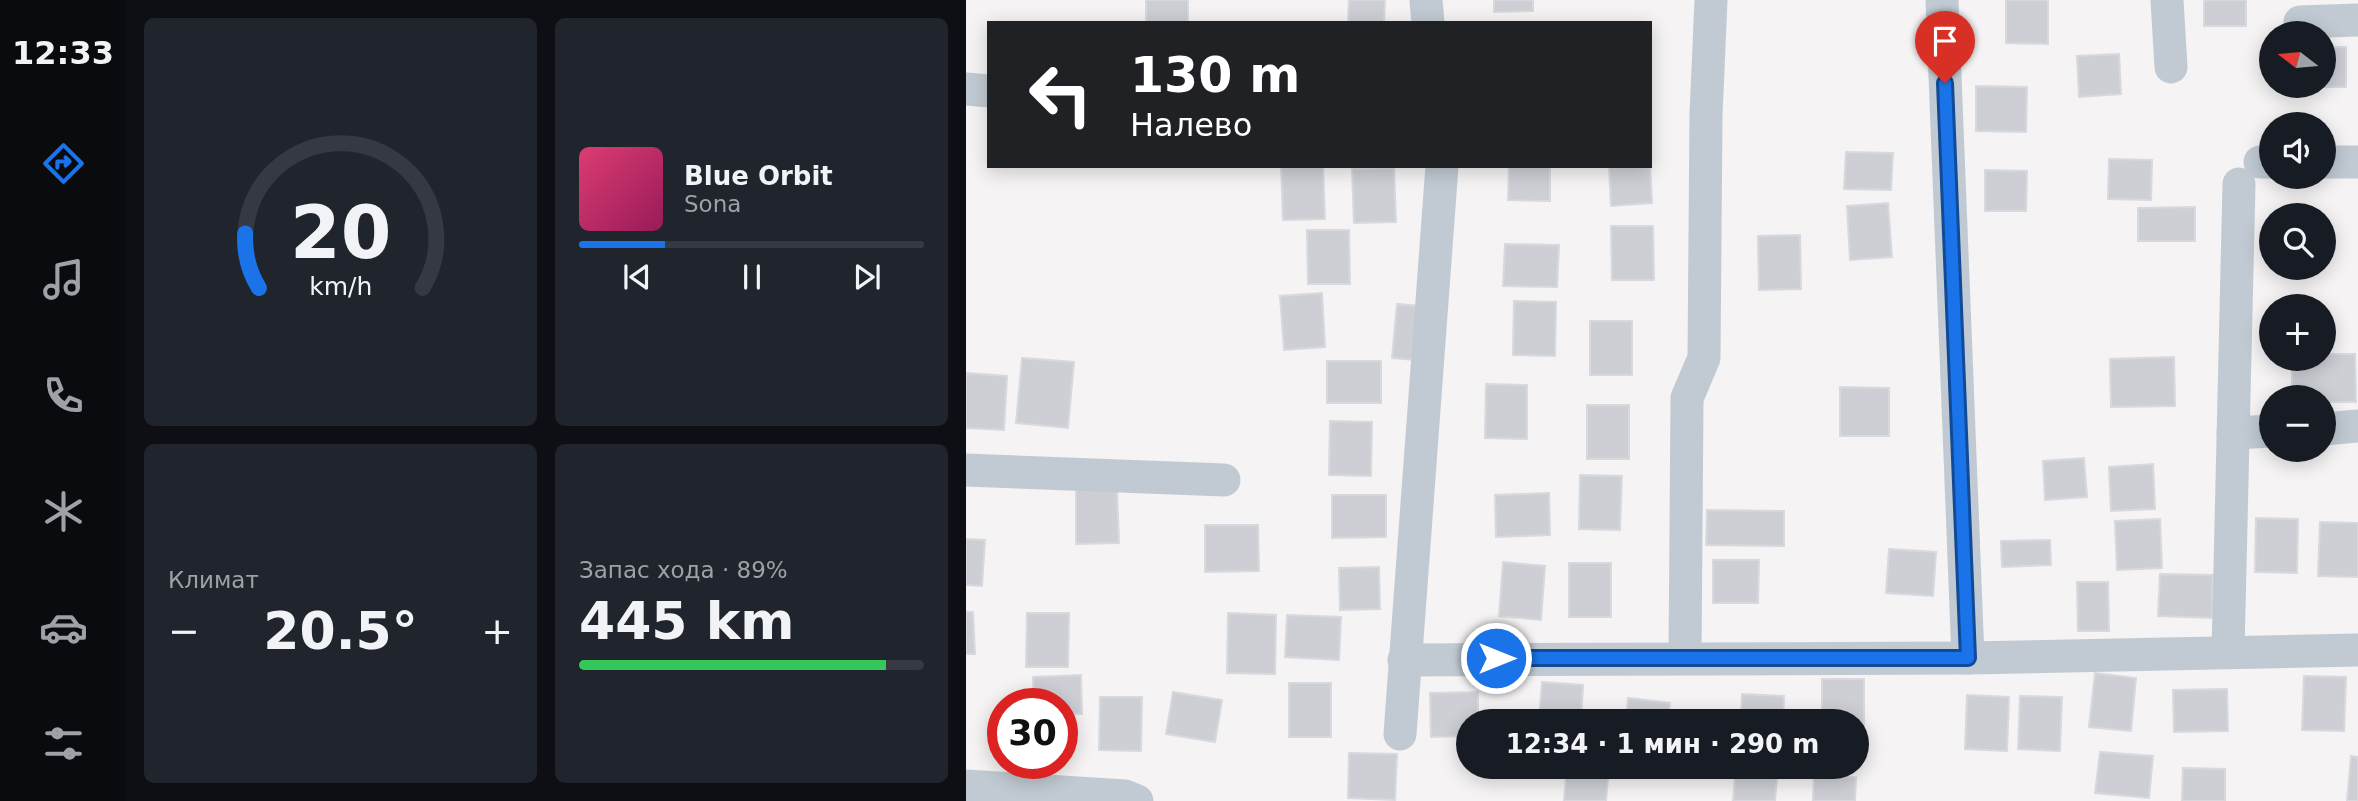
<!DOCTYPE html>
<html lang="ru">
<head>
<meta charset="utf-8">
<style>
  :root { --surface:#171b24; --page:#20242c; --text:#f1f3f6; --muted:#9ea1a6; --line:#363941; --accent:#1a73e8 }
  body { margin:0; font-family:"DejaVu Sans",sans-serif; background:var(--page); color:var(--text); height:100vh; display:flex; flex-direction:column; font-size:26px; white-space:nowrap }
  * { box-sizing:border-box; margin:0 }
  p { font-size:23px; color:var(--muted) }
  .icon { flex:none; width:38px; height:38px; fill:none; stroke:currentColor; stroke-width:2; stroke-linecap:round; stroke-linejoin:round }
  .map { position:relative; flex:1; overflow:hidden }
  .side { display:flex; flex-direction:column; gap:18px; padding:18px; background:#0d0f14; width:840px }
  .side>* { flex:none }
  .banner { position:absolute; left:21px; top:21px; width:665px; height:147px; border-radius:0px; box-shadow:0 4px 18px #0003; background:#202124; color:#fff; overflow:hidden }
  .needle { width:46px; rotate:286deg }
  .tools { position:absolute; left:1293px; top:21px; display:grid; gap:14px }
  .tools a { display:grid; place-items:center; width:77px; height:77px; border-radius:50%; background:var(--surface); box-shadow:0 4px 18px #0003; font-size:35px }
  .speed { position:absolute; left:21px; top:688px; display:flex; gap:14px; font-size:35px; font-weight:700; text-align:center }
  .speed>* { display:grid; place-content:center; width:91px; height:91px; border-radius:50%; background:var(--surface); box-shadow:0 4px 18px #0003; line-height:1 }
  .speed .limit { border:10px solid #d22; background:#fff; color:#111 }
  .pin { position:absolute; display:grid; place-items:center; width:60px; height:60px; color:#fff; margin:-72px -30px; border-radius:50% 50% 50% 0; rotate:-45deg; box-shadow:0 0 7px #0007 }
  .pin .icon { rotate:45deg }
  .me { position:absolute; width:77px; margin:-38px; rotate:90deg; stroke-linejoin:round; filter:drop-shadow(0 0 5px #0008) }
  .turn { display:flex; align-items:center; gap:24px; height:147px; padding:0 28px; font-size:32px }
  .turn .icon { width:91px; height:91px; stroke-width:2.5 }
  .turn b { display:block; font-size:49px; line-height:60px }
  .big { font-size:52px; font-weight:600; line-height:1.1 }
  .side .tile { flex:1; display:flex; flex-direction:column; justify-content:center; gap:10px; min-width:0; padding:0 24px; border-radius:10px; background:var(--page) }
  .side .dial { align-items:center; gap:0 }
  .dial svg { height:182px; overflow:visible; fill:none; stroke:var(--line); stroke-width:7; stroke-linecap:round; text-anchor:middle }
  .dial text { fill:var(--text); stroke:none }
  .song { display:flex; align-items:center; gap:21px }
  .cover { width:84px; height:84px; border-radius:10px; background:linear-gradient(135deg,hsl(340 70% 55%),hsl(330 70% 35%)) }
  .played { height:7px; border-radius:4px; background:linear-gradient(90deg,var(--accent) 25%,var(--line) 25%) }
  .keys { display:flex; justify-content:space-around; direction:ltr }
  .heat { display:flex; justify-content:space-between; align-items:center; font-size:38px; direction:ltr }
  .charge { height:10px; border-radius:5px; background:linear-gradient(90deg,#34c759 89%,var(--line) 0) }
  .side .tiles { flex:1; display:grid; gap:18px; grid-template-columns:repeat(2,1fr) }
  .trip { position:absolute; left:490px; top:709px; width:413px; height:70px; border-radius:35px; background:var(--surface); box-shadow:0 4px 18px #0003; font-weight:600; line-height:70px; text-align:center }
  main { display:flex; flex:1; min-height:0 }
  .tabs { display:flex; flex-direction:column; width:126px; justify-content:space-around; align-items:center; background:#090b0e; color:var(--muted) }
  .tabs .icon { width:49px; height:49px }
  .tabs .selected { color:var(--accent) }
  .tabs b { font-size:32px; color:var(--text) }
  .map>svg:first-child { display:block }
  .building { fill:#cdcfd5; stroke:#d7d9de; stroke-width:2 }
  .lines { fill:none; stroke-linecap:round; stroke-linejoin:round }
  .minor { stroke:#c1cad2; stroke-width:33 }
  .route-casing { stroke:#114b97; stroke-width:18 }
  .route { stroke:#1a73e8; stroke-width:12 }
</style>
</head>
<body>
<main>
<nav class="tabs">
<b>12:33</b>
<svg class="icon selected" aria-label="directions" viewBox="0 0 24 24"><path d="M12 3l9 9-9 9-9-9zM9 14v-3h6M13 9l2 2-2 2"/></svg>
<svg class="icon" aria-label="music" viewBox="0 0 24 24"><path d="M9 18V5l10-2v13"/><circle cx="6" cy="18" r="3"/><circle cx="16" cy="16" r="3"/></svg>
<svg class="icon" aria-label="phone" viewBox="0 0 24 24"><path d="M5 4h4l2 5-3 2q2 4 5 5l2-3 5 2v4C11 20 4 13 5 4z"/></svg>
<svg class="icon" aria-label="climate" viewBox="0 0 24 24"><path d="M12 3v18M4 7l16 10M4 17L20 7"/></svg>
<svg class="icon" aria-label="car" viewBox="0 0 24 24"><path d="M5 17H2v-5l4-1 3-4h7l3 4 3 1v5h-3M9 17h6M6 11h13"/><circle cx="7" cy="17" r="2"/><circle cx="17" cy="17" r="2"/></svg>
<svg class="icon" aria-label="filters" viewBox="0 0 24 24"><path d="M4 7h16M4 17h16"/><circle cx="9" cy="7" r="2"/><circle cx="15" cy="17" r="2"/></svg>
</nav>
<section class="side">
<div class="tiles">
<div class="tile dial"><svg viewBox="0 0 100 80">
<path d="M14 69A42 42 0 1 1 86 69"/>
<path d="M14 69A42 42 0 0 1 8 45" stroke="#1a73e8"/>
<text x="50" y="56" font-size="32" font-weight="700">20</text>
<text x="50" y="72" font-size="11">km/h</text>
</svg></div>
<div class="tile">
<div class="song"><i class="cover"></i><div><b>Blue Orbit</b><p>Sona</p></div></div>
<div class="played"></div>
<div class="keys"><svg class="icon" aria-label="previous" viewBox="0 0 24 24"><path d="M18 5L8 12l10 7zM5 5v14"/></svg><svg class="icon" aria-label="pause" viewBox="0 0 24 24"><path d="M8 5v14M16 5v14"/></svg><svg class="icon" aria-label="next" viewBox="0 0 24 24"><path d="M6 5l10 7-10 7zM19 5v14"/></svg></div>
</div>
<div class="tile"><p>Климат</p>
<div class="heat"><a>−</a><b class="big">20.5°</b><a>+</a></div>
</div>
<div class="tile"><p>Запас хода · 89%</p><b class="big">445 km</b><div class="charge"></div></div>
</div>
</section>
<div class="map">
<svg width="1392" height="801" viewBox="0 0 1392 801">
  <rect width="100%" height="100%" fill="#f5f3f3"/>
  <!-- building -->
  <g class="building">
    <rect x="180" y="0" width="42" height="23"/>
    <path d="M383 0H419L418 23H382Z"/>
    <path d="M528 0H567V11L528 12Z"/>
    <path d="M1040 0H1082V44L1040 43Z"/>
    <rect x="1238" y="0" width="42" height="26"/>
    <path d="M1358 47H1380V87H1338L1358 86Z"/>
    <path d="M1153 54 1155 94 1113 97 1111 56Z"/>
    <path d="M1010 86 1061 87 1060 132 1010 131Z"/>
    <path d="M880 152 927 153 925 190 878 189Z"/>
    <path d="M1143 159 1186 160 1185 200 1142 199Z"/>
    <path d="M684 162 686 203 645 206 643 166H684Z"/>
    <path d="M315 166H357L359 219 317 220Z"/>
    <path d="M543 166H584V201L542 200Z"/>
    <path d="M428 168 430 222 388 223 386 169Z"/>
    <path d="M1019 170 1061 171 1060 211H1019Z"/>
    <path d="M922 203 926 257 884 260 881 206Z"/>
    <path d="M1229 207V241H1172V208Z"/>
    <path d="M645 226H687L688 280H646Z"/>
    <path d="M341 230H383L384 284H342Z"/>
    <path d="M834 235 835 289 793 290 792 236Z"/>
    <path d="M539 244 593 245 591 287 537 286Z"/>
    <path d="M356 293 359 347 318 350 314 296Z"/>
    <path d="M548 301 590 302 589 356 547 355Z"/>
    <path d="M431 304 454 306 449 360 426 358Z"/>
    <rect x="624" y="321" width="42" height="54"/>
    <path d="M1358 354H1389L1390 402H1358V397H1326V359H1358Z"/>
    <path d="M1208 357 1209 406 1145 407 1144 359Z"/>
    <path d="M56 358 108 362 102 428 50 423Z"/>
    <rect x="361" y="361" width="54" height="42"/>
    <path d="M0 373 41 376 38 430 0 428Z"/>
    <path d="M520 384 561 385V439L519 438Z"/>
    <path d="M874 387 923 388V436H874Z"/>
    <rect x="621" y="405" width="42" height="54"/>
    <path d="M364 421 406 422 405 476 363 475Z"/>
    <path d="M1118 458 1121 497 1079 500 1077 461Z"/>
    <path d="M1187 464 1189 509 1145 511 1143 467Z"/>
    <path d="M614 475 656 476 654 530 613 529Z"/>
    <path d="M151 489 153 543 110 544V490Z"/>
    <path d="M583 493 584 535 530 537 529 495Z"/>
    <path d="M366 495H420V537L366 538Z"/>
    <path d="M741 510 818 511V546L740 545Z"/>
    <path d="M1290 518 1332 519 1331 573 1289 572Z"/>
    <path d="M1194 519 1196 568 1151 570 1149 521Z"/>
    <path d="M1354 522 1392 523V577L1352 576Z"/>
    <path d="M239 525H292L293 571 239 572Z"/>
    <path d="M0 539 19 540 16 586 0 585Z"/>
    <path d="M1084 540 1085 565 1036 567 1035 541Z"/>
    <path d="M923 549 970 552 967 596 920 593Z"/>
    <path d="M747 560H793L792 603H747Z"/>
    <path d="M537 562 579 566 575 620 533 616Z"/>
    <rect x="603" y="563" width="42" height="54"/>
    <path d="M413 567 414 609 374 610 373 568Z"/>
    <path d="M1194 574 1247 575 1246 618 1192 616Z"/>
    <path d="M1111 582H1142L1143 631H1112Z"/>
    <path d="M0 612H7L9 654H0Z"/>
    <path d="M61 613H103L102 667H60Z"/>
    <path d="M262 613 310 615 309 674 261 673Z"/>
    <path d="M321 615 375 617 373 660 319 657Z"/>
    <path d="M1129 673 1170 678 1165 731 1123 727Z"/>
    <path d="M115 675 116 714H96V704H68L67 677Z"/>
    <path d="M1338 676 1380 677 1378 731 1336 730Z"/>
    <path d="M856 679H898V733H891V721H856Z"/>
    <path d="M576 682 617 685 615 721H573Z"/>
    <rect x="323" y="683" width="42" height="54"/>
    <path d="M1261 689 1262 731 1208 732 1207 690Z"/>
    <path d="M207 692 256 700 249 742 200 734Z"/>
    <path d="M512 692V721H502V736L465 737 464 693Z"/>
    <path d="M776 694 818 696 817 721H775Z"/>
    <path d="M1001 695 1043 697 1041 751 999 749Z"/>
    <path d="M1054 696 1096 697 1094 751 1052 749Z"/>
    <path d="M134 697H176L175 751 133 750Z"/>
    <path d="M662 698 704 703 702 721H660Z"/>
    <path d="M1134 752 1187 756 1183 798 1129 793Z"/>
    <path d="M383 753 431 754 429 800 382 798Z"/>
    <path d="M1385 756 1392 757V801H1381Z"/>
    <path d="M601 766H643L640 801H598Z"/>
    <path d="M770 766H812L809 801H767Z"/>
    <path d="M1217 768 1259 769V801H1216Z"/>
    <path d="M848 776 890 777 889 801H847Z"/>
  </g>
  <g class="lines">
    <!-- minor -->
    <g class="minor">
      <path d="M460 0 462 23"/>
      <path d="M976 0 1002 658"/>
      <path d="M1201 0 1205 67"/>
      <path d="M1334 22 1392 20"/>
      <path d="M0 89 23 91"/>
      <path d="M1294 162H1306"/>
      <path d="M1358 162H1392"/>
      <path d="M1358 429 1392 426"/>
      <path d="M1267 433 1306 431"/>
      <path d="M0 470 258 480"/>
      <path d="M1262 652 1273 184"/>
      <path d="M719 658 721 398 738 358 740 115 745 0"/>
      <path d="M438 660 1002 658 1392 650"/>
      <path d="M434 734 476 166"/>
      <path d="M0 786 159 796 171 801"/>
    </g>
  </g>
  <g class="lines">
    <!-- route casing -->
    <g class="route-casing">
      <path id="route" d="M530 658H1002L979 83"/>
    </g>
    <!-- route -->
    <use href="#route" class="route"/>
  </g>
</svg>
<div class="tools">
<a><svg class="needle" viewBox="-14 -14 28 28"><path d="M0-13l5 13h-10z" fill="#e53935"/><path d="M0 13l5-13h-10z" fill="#9ea1a6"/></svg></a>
<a><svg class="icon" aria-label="sound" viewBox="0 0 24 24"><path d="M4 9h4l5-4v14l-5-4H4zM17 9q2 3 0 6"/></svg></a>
<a><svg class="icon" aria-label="search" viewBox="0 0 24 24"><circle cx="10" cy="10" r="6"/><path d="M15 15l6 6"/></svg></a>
<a>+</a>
<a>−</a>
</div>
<div class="speed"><div class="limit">30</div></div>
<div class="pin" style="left:979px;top:83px;background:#d93025"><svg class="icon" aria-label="arrive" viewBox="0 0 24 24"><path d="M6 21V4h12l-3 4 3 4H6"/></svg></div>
<svg class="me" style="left:530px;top:658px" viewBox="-20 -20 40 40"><circle r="17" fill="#1a73e8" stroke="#fff" stroke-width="3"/><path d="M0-11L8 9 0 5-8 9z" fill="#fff"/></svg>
<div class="trip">12:34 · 1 мин · 290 m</div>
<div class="banner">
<div class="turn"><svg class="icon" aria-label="left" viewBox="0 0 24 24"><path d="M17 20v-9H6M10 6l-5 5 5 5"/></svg><div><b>130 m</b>Налево</div></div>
</div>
</div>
</main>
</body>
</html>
